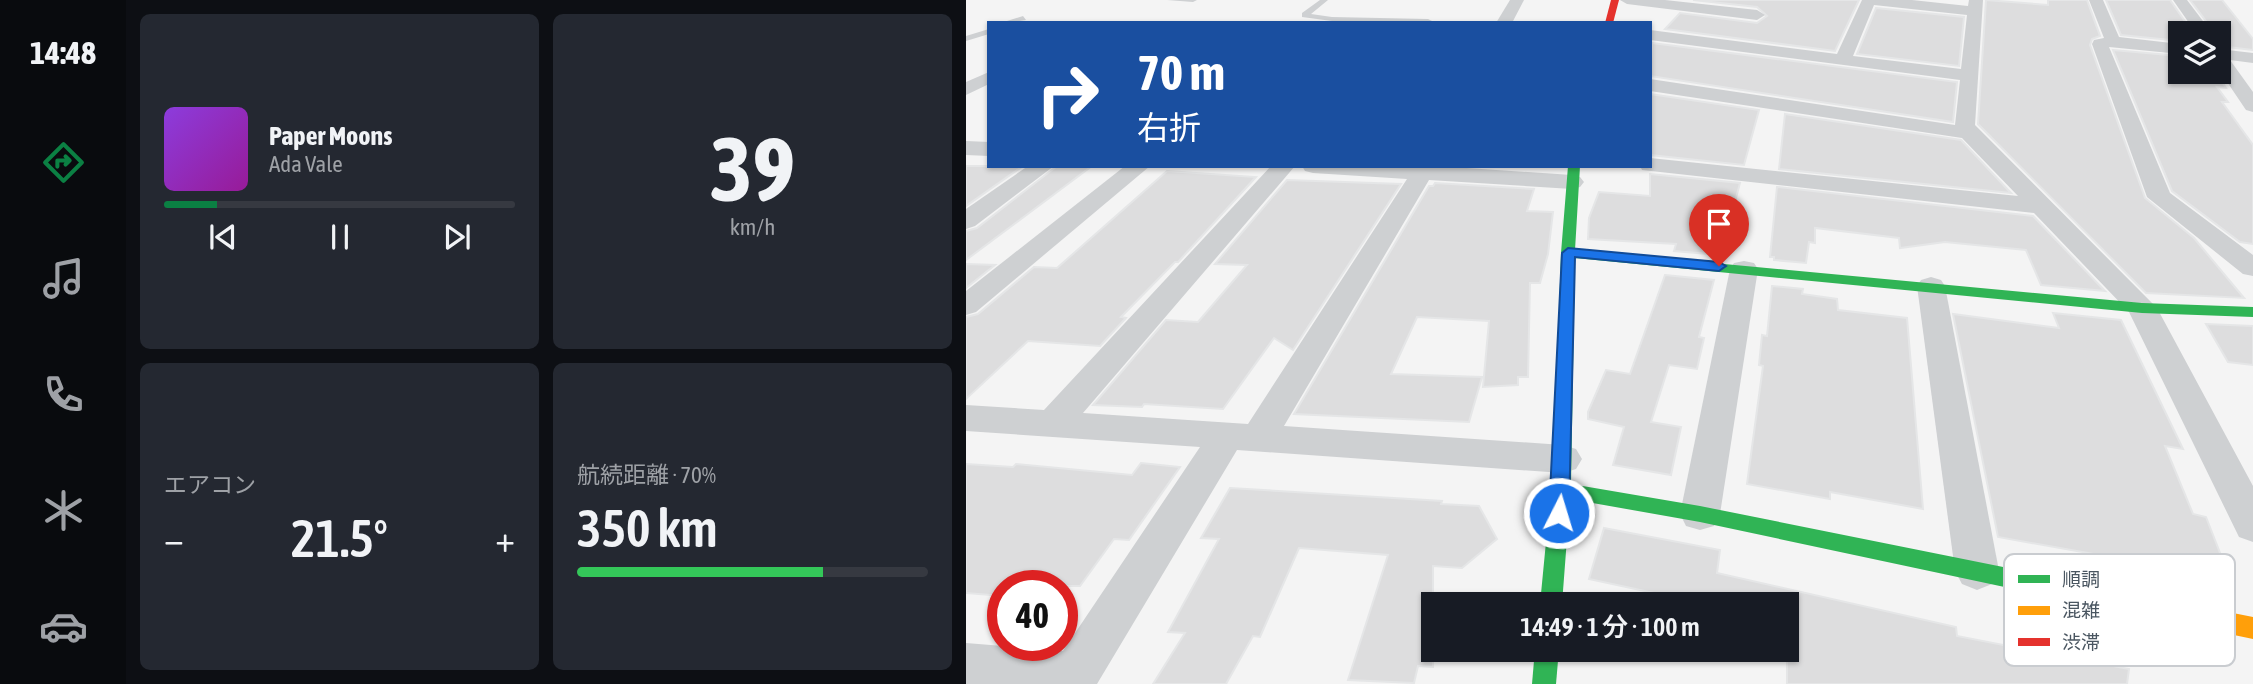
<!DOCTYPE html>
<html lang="ja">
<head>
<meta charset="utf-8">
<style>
  :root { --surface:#171b24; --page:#242831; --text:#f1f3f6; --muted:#9ea1a6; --line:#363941; --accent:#0b8043 }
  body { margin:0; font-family:"Asap Condensed","Noto Sans JP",sans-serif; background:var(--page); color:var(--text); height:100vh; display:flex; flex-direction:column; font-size:26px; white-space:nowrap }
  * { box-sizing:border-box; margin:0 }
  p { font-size:23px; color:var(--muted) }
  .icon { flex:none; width:38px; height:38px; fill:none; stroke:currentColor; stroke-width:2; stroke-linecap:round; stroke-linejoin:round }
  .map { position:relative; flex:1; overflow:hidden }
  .details { display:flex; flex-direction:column; gap:14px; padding:14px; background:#0d0f14; width:840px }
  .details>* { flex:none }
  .hud { position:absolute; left:21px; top:21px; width:665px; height:147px; border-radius:0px; box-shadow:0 2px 5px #0004; background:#1a4fa0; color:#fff; overflow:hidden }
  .fabs { position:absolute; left:1202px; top:21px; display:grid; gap:14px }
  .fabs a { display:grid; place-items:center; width:63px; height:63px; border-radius:0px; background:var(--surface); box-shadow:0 2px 5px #0004; font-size:35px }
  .speed { position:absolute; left:21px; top:570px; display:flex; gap:14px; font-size:35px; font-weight:700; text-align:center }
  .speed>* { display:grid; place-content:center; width:91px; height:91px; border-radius:50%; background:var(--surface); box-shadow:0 2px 5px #0004; line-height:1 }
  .speed .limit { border:10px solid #d22; background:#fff; color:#111 }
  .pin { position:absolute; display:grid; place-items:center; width:60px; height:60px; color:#fff; margin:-72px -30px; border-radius:50% 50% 50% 0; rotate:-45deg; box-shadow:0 0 7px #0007 }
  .pin .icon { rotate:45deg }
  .me { position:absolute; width:77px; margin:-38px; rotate:5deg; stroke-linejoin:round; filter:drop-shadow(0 0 5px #0008) }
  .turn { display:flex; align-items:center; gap:24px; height:147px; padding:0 35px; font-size:32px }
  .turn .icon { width:91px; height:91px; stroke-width:2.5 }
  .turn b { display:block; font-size:49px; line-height:60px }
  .big { font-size:52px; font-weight:600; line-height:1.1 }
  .details .tile { flex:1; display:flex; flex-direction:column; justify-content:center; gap:10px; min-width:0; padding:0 24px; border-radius:10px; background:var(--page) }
  .details .dial { align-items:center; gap:0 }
  .dial b { font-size:91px; line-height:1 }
  .song { display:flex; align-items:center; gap:21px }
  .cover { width:84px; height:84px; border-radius:10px; background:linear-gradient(135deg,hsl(270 70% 55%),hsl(300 70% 35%)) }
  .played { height:7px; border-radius:4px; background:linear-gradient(90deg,var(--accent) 15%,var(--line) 15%) }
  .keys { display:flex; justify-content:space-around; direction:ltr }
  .heat { display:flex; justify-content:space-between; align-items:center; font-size:38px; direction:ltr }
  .charge { height:10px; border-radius:5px; background:linear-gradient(90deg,#34c759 70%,var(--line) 0) }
  .details .tiles { flex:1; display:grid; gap:14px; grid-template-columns:repeat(2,1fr) }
  .trip { position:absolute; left:455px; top:592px; width:378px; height:70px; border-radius:0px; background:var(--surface); box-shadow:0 2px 5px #0004; font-weight:600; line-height:70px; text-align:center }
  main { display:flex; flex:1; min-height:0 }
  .tabs { display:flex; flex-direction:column; width:126px; justify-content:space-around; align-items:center; background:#090b0e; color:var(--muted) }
  .tabs .icon { width:49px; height:49px }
  .tabs .active { color:var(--accent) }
  .tabs b { font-size:32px; color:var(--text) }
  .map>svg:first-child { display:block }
  .building { fill:#ddddde; stroke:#e5e6e7; stroke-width:2 }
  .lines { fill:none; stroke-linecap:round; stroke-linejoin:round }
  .lane { fill:#ced0d2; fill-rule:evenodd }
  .street { fill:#ced0d2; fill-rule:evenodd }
  .fast { fill:#30b455; fill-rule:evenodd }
  .slow { fill:#ff9f0a; fill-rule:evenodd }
  .jam { fill:#e5322d; fill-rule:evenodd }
  .route { fill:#1a73e8; stroke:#114b97; stroke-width:2 }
  .key { fill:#fff; stroke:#c9ccd0; stroke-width:2 }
  .key-label { font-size:19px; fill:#4a5661 }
</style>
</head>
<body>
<main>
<nav class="tabs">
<b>14:48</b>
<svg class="icon active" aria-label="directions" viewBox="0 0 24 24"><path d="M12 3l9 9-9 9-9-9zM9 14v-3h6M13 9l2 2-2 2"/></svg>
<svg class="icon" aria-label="music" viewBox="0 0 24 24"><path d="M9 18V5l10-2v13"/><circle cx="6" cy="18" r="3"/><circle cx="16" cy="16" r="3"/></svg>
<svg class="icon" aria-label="phone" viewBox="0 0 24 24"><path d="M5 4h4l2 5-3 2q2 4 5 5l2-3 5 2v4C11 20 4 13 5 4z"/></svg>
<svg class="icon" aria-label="climate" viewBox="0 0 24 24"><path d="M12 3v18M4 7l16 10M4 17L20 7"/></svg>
<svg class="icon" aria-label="car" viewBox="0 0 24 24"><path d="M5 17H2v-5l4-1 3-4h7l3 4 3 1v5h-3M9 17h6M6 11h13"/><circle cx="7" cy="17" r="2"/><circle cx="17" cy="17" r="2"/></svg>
</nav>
<section class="details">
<div class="tiles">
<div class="tile">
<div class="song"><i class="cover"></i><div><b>Paper Moons</b><p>Ada Vale</p></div></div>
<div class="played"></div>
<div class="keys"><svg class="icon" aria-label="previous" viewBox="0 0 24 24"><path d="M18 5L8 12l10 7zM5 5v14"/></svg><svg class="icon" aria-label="pause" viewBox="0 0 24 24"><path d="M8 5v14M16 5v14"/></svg><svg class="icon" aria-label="next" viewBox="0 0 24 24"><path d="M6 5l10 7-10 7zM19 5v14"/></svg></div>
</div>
<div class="tile dial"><b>39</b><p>km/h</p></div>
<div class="tile"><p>エアコン</p>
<div class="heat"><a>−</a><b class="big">21.5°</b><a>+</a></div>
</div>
<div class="tile"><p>航続距離 · 70%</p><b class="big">350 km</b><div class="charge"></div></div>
</div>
</section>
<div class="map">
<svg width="1287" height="684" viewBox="0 0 1287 684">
  <rect width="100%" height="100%" fill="#f4f4f4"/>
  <!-- building -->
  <g class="building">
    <path d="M727 0H893L869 51 699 29 714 13 791 23 801 16 791 7Z"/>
    <path d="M1020 0 1082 5V0H1121L1134 36 1126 39 1124 45 1179 198 1228 238 1278 298 1180 293 1012 124Z"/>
    <path d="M1140 0H1204L1227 33H1214V41L1155 35Z"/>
    <path d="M1224 0H1256L1287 39V50L1253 46V33H1249Z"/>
    <path d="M910 8 998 17 993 66 891 54Z"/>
    <path d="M686 43 991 82 987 122 684 76Z"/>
    <path d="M1147 50 1214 56V72H1250L1260 88 1251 87 1262 102H1256L1287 145V244L1274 242 1206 191Z"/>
    <path d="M684 94 793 110 778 165 684 155Z"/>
    <path d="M819 114 995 140 1045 193 813 169Z"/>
    <path d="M0 166H57L0 206Z"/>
    <path d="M91 166H126L0 260V231L11 228Z"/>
    <path d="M201 171 290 177 212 262H209L155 317 160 318 134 346 62 341 0 399V317L12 314 68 267 91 268Z"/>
    <path d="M684 174 774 183 755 255 708 251 710 244 622 239 623 218 633 192 684 196Z"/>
    <path d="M321 180 435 184 327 350 308 338 257 409 178 404 176 407 127 405 200 320 232 322 281 265 249 264Z"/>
    <path d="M469 183 568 189 561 211 587 212 582 254 574 283H564L562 377H552V385L517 387 523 321 451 317 425 374 516 377 503 422 328 414 463 186H467Z"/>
    <path d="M811 187 1067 216 1139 291 1075 285 1060 250 979 242 934 248 933 238 849 228V243L843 242 840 263 808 260V257H804Z"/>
    <path d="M0 264 29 265 0 288Z"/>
    <path d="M699 275 748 280 733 337 738 338 731 369 703 365 685 422 715 427 705 475 647 465 658 427 622 419V412L640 370 664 374Z"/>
    <path d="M806 286 837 289 836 294 871 299 872 310 941 318 957 509 864 492V499L781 484 797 366 793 365 796 335 801 336Z"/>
    <path d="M1087 313 1155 320 1217 449 1199 446 1227 514 1240 517 1263 576 1238 571 1240 578 1189 565 1032 537 987 314 1093 328Z"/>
    <path d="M1240 324 1287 326V365L1262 362Z"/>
    <path d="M175 463 214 467 163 540 148 539 114 586H37V596L0 593V464L47 467 50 464 166 475Z"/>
    <path d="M264 488 476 501 475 504 513 506 531 539 496 568 467 566V667L452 666 448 683 382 680 422 555 333 548 294 637 287 636 260 684H187L219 633 202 632 253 539 235 538Z"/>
    <path d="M638 528 754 550 751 573 990 627 991 636 1084 654 1076 613 1117 622 1126 662 1163 669 1161 684H821V604H739L623 579Z"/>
  </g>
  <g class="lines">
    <!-- lane -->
    <g class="lane">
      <path d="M201 0H231L227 2Z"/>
      <path d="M354 0H362L345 14 366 17 462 19 466 21H366L336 17V13Z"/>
      <path d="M57 16 60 20 40 23 41 21Z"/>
      <path d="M23 29V34L0 41V36Z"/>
    </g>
    <!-- street -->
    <g class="street">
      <path d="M544 0H558L546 23H530Z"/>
      <path d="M654 0H699L791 10 799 15 791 20 661 4Z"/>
      <path d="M896 0H946L1002 6 1003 0H1017L1009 125 1191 308 1287 486V542L1273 537 1163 312 1068 213 676 170 674 166H684V158L1052 196 996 138 684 91V79L989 125 994 80 684 40V30L871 54ZM908 5 1001 15 995 69 887 56Z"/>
      <path d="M1123 0H1137L1153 37 1214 44V54L1143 47 1204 193 1287 255V276L1277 274 1181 197 1126 44 1128 40 1138 38Z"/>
      <path d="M1207 0H1221L1246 33H1230Z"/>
      <path d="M1253 49 1287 53V63L1264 60 1287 92V112L1280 110 1253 70Z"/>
      <path d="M23 72V84L0 95V82Z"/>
      <path d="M0 141 23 142V156L0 155Z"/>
      <path d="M62 166H88L9 226 0 229V209Z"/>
      <path d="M159 166H184L10 312 0 315V291Z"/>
      <path d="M305 166H329L117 413 282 424 441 179 347 173 339 171 336 166H471L606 175 614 177 618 182 614 187 606 189 463 180 318 426 597 445 610 449 616 459 610 469 597 473 271 450 131 684H0V643L97 651 234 447 0 431V405L78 410Z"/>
      <path d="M778 261 788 263 792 269 754 514 748 526 734 530 720 526 714 514 764 269 768 263Z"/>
      <path d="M965 277 975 280 979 286 1033 571 1026 584 1011 590 996 584 989 571 951 286 955 280Z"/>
    </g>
    <!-- fast -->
    <g class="fast">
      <path d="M602 166H614L609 250 1176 303 1287 307V317L1176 313 609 258 605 484 734 506 1062 572 1070 575 1073 582 1070 589 1062 592 734 522 604 499 596 604H574L588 459 595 253Z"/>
      <path d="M569 649H593L590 684H566Z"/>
    </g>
    <!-- slow -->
    <path class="slow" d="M1062 572 1287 617V639L1062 592 1054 589 1051 582 1054 575Z"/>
    <!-- jam -->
    <path class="jam" d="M645 0H653L647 23H639Z"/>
  </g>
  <!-- route -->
  <path class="route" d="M602 248 753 262 760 266 753 271 609 257 603 513 600 519 593 521 586 519 583 513 596 253Z"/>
  <!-- legend -->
  <rect x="1038" y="554" width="231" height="112" rx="10" class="key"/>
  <rect x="1052" y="575" width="32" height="8" fill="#30b455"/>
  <rect x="1052" y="606" width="32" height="9" fill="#ff9f0a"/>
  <rect x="1052" y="638" width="32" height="8" fill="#e5322d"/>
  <g class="key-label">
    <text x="1096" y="586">順調</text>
    <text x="1096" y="617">混雑</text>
    <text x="1096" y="649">渋滞</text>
  </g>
</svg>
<div class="fabs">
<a><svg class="icon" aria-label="layers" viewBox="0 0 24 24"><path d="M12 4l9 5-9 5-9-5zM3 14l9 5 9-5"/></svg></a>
</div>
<div class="speed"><div class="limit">40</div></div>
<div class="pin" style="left:753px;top:266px;background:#d93025"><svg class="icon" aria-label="arrive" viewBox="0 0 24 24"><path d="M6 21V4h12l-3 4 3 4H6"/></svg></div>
<svg class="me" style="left:593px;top:513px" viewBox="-20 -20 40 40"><circle r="17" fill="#1a73e8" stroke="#fff" stroke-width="3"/><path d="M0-11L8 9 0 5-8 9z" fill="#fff"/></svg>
<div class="trip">14:49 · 1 分 · 100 m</div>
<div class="hud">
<div class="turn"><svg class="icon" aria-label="right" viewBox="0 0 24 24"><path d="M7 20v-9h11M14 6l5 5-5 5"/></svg><div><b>70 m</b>右折</div></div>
</div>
</div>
</main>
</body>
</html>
